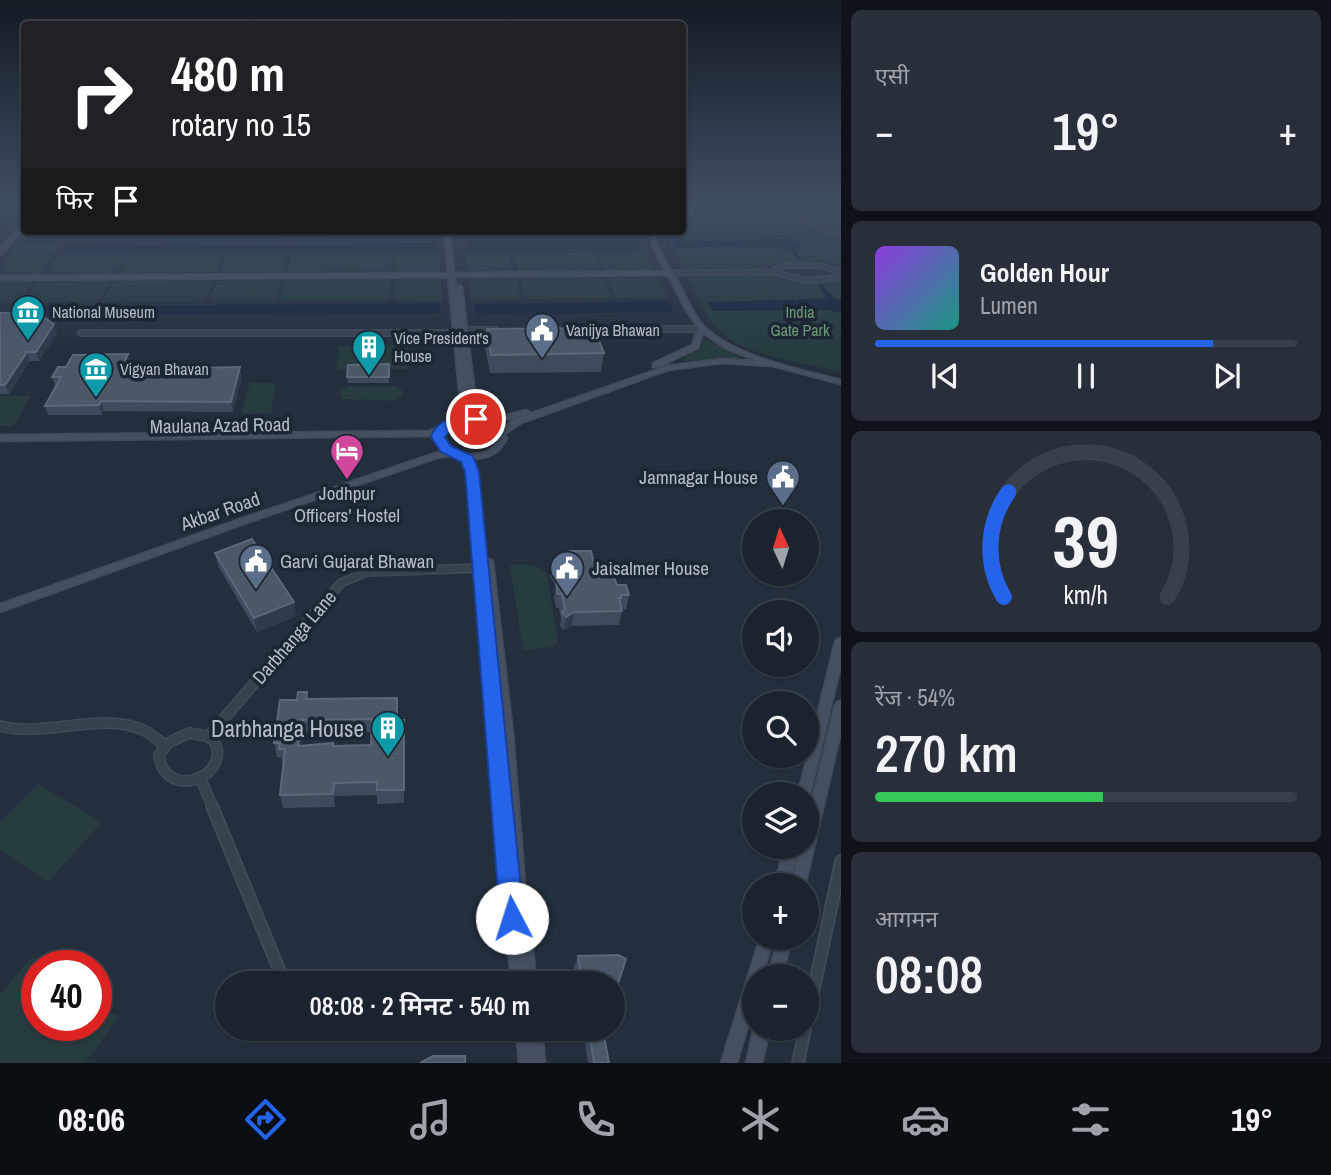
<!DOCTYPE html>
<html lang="hi">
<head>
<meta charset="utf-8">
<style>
  :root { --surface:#1b232e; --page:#282f3a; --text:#f1f3f6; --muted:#a0a4aa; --line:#39404a; --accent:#2563eb }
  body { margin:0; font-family:"Archivo Narrow","Noto Sans Devanagari",sans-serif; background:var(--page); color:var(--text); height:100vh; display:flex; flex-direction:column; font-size:26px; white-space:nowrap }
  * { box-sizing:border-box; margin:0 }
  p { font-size:23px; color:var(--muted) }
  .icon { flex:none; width:38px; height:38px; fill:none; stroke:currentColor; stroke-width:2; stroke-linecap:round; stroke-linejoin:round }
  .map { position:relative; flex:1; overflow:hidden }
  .sheet { display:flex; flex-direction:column; gap:10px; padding:10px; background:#0f1319; width:490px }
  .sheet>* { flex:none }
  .banner { position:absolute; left:21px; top:21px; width:665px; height:214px; border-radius:7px; box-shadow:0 2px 5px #0004,0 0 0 2px var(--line); background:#202124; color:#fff; overflow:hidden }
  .needle { width:46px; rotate:356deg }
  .controls { position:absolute; left:742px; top:509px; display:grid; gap:14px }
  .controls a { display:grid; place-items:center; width:77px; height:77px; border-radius:50%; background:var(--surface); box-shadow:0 2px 5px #0004,0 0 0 2px var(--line); font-size:35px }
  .speed { position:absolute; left:21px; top:950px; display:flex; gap:14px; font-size:35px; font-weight:700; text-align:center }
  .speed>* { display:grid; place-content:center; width:91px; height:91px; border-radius:50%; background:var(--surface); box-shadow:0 2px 5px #0004,0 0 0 2px var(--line); line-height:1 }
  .speed .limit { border:10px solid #d22; background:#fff; color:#111 }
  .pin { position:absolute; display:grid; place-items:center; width:60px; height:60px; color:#fff; margin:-30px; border:4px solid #fff; border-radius:50%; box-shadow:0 2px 7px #0007 }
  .me { position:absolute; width:77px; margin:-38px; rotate:355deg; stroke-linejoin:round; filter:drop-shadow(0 0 5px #0008) }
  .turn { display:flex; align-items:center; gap:24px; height:147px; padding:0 35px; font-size:32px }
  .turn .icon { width:91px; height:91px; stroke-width:2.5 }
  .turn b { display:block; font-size:49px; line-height:60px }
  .then { display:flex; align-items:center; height:66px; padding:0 35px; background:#0003; gap:14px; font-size:26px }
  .big { font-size:52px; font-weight:600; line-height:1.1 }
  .sheet .tile { flex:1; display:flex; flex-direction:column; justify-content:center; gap:10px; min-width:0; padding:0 24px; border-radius:10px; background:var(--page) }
  .sheet .dial { align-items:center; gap:0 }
  .dial svg { height:182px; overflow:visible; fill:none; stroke:var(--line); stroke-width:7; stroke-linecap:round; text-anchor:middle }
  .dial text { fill:var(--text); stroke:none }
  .song { display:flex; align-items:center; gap:21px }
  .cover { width:84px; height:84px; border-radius:10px; background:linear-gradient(135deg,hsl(270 70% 55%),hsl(170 70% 35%)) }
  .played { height:7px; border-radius:4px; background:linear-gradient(90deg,var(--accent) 80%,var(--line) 80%) }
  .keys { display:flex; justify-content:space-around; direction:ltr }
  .heat { display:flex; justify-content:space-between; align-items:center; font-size:38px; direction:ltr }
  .charge { height:10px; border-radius:5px; background:linear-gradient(90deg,#34c759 54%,var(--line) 0) }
  .trip { position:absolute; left:215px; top:971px; width:410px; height:70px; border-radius:35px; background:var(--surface); box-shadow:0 2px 5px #0004,0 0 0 2px var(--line); font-weight:600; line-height:70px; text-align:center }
  .dock { display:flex; height:112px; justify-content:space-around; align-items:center; background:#0b0e12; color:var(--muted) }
  .dock .icon { width:49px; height:49px }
  .dock .current { color:var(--accent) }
  .dock b { font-size:32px; color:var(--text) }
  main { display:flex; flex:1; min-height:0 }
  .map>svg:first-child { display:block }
  .green { fill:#263c3f }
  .water { fill:#17263c }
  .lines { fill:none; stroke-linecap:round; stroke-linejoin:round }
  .street-far4-casing { stroke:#414a57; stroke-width:7 }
  .street-far3-casing { stroke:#414a57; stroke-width:8 }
  .street-far2-casing { stroke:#414a57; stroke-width:10 }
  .street-far1-casing { stroke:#414a57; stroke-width:12 }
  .street-casing { stroke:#414a57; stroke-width:14 }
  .secondary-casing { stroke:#414a57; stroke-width:3 }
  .street-far4 { stroke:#38414e; stroke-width:4.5 }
  .street-far3 { stroke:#38414e; stroke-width:5 }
  .street-far2 { stroke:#38414e; stroke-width:7 }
  .street-far1 { stroke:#38414e; stroke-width:9 }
  .street { stroke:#38414e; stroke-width:10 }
  .secondary { fill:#465061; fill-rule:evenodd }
  .wall { fill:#3f4b5c; fill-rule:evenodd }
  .shaded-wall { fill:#2f3b4b }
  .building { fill:#4b5868; stroke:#5c6777; stroke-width:2; fill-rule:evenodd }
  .route { fill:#2563eb; stroke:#184099; stroke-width:2 }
  .labels { text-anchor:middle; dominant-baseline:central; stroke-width:7; stroke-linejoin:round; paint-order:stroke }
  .far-poi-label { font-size:16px; fill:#b4bcc9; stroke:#1d2633; text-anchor:start }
  .far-park-label { font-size:16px; fill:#6b9a76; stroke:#1d2633 }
  .street-label { font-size:19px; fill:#b4bcc9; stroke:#1d2633 }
  .poi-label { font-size:19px; fill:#b4bcc9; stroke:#1d2633; text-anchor:start }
  .near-poi-label { font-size:23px; fill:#b4bcc9; stroke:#1d2633; text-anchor:end }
</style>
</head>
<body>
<main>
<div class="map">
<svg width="841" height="1063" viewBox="0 0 841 1063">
  <rect width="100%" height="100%" fill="#242f3e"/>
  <!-- green -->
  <g class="green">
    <path d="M713 202H749L841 241V266C814 257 784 261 758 269L683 268 665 231H682L683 211Z"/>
    <path d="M772 202H841V230L781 205Z"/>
    <path d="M165 238H390L164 241Z"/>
    <path d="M19 243H62L54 254H10Z"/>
    <path d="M510 252 514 271H468L465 253Z"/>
    <path d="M594 252 601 270 517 271 513 253Z"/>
    <path d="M596 252H645L655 270H603Z"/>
    <path d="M392 253 391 271 287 272 291 254Z"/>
    <path d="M395 253H439L440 271H394Z"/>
    <path d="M130 254H223L216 272 119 273Z"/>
    <path d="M226 254H288L284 272H219Z"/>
    <path d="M10 255H54L40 274H0V268Z"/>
    <path d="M57 255H127L116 273H44Z"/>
    <path d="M764 275 792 282 841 281V372C809 364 745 356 722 333 707 318 697 295 686 277Z"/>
    <path d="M603 278 611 298 524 299 520 279Z"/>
    <path d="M607 278H658L669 298H615Z"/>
    <path d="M391 279 390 300H280L285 280Z"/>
    <path d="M395 279H441L442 300H394Z"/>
    <path d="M469 279H516L521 299H471Z"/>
    <path d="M213 280 205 301 102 302 114 281Z"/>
    <path d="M281 280 276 301H209L217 281Z"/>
    <path d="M34 281 19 302H0V282Z"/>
    <path d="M111 281 99 302H23L37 282Z"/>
    <path d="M704 339 739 356V359L680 361 701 346Z"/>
    <path d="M408 345 409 369 336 370 339 346Z"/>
    <path d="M249 383H276L271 413 242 414Z"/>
    <path d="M349 386H396L405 393 395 401 342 399 339 392Z"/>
    <path d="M0 396H31L13 426H0Z"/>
    <path d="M469 423C479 424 488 426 492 435L489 443C476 450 460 450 450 438L452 429Z"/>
    <path d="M510 565C524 565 538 562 547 574L558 641 552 647 523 650Z"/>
    <path d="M38 784 102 822 48 882 0 850V822Z"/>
    <path d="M32 957 46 966H37V1026H96V1002L119 1017 85 1063H0V994Z"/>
  </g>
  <!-- water -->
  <g class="water">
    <path d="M777 239H788L801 244 800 248 794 250 802 260H799L790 250 779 247 677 248 672 241Z"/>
    <path d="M638 241 642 249 468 250 467 242Z"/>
    <path d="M436 243V250L60 252 65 245Z"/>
    <path d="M818 285H823L834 298 841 300V313L828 310 713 311 707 302 826 299Z"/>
    <path d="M668 301 674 312 476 314 474 304Z"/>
    <path d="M440 303V313L14 315 20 307Z"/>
  </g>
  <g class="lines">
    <!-- street-far4 casing -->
    <g class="street-far4-casing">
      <g id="street-far4">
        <path d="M759 202 841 236"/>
        <path d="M800 265 822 266 841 272 838 278 805 280 772 272 781 266Z"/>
        <path d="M670 273 772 272"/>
      </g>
    </g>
    <!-- street-far3 casing -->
    <g class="street-far3-casing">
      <g id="street-far3">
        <path d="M587 329H701"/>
        <path d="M464 330H495"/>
        <path d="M81 333H457"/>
      </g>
    </g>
    <!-- street-far2 casing -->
    <g class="street-far2-casing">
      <path id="street-far2" d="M324 603 341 583 367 572 482 568"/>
    </g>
    <!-- street-far1 casing -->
    <g class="street-far1-casing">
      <g id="street-far1">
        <path d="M0 726C46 738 102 711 143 730 152 734 159 741 166 746"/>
        <path d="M189 733 206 736 214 741C233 776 165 803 159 755L168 743Z"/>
        <path d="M209 736 325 601"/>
        <path d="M200 777 213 808"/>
      </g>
    </g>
    <!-- street casing -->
    <g class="street-casing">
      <g id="street">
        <path d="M212 806 285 984"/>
        <path d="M807 1021 841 861"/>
        <path d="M798 1063 805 1029"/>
      </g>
    </g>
    <!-- secondary casing -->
    <g class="secondary-casing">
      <g id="secondary">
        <path d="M690 202H699L682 208V204Z"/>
        <path d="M24 222V227L2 254 0 255V249Z"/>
        <path d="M444 231H450L454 273 665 271 654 250 649 231H655C657 250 668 264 677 280 685 294 691 310 701 323 728 355 801 370 841 380V384L773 366 722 363 668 370 521 423 505 434 507 438C499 454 489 459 470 459L474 464 476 472 485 559 492 560 493 562 513 734 526 895 537 984H511L468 472C464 456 455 455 440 457L249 522 0 612V604L243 518 436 453 445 452 436 441V434L430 436 0 441V435L429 431 456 419 461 410 448 277 0 280V276L448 273ZM668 275 686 310 698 328 692 345 653 363V367H659L698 348 703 333 725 348 757 361 722 359 667 366 515 419 501 429 495 423 529 414 530 412 526 410 488 420 481 417 477 411 462 287 459 285 456 287 455 277ZM467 421C482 421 490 426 499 438 496 443 493 448 487 451 476 456 451 456 445 442 444 440 444 434 444 431Z"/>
        <path d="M841 638V665L810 794 807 799V794H798L835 642 837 639Z"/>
        <path d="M841 700V731L805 886H791L800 847H807V821L835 705 837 702Z"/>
        <path d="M784 847H798L789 886H775Z"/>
        <path d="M760 938H774L762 976H754V1005L737 1063H721Z"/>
        <path d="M778 938H792L782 976H768Z"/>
        <path d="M754 1028 770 1029 762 1063H746Z"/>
        <path d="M516 1029H542L545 1063H519Z"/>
      </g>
    </g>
    <!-- street-far4 -->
    <use href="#street-far4" class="street-far4"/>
    <!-- street-far3 -->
    <use href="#street-far3" class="street-far3"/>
    <!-- street-far2 -->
    <use href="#street-far2" class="street-far2"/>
    <!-- street-far1 -->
    <use href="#street-far1" class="street-far1"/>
    <!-- street -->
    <use href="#street" class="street"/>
    <!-- secondary -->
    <use href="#secondary" class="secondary"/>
  </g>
  <!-- wall -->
  <g class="wall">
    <path d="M0 313 54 324 57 333 39 361H30L9 394H0Z"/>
    <path d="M487 329 604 353 601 372 490 373 485 348Z"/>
    <path d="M128 354 131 364 129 368 242 377 233 412 104 411 102 415H48L45 406 56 387 52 377Z"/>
    <path d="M389 364V383H348L347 377Z"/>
    <path d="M570 551 594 564 629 595 626 609H622V611L619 625 572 626 564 630 560 626 561 618 559 608H556L554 597 556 587 555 584 550 577 552 563 568 564Z"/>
    <path d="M215 553 296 616 257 632 218 566Z"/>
    <path d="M307 692 308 699 398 720H404V803L377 804V795L335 796V807L283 808 280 795 284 762H282L281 757H277L274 743 297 700ZM372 732 371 745 301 746 303 733Z"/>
    <path d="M578 956 612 984H576L574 967Z"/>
    <path d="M583 1029H604L603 1031 609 1063H588Z"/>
  </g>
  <!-- shaded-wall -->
  <g class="shaded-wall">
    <path d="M1 207 5 217 0 222V208Z"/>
    <path d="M54 324 57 333 39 361 36 352Z"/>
    <path d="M27 352 30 361 9 394 5 385Z"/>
    <path d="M128 354 131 364 125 377 122 367Z"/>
    <path d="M240 367 242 377 233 412 231 402Z"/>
    <path d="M101 401 104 411 102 415 99 405Z"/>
    <path d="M294 602 296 616 257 632 254 618Z"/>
    <path d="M574 612 572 626 564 630 566 617Z"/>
    <path d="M300 720 303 733 300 760 298 746Z"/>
    <path d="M334 783 335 796V807L333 794Z"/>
  </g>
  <!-- building -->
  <g class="building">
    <path d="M0 313H38L54 324 36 352H27L5 385H0Z"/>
    <path d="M594 328 604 353 491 355 487 329Z"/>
    <path d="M128 354 122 367 141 369 240 367 231 402 101 401 99 405 45 406 61 377H52L58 367H66L73 355Z"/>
    <path d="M389 364V377H347L348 365Z"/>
    <path d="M252 539 294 602 254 618 215 553Z"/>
    <path d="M570 551H591L594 564H609L617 585H626L629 595H621V598H619L622 611 574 612 566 617 562 612 565 609 562 594H558L556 584 560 583 557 570 552 563 573 565Z"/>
    <path d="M298 692H307L306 699 397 698V720H404V790H377V782L334 783 333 794 280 795 285 749H279L280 743H274L280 700H297ZM372 719 371 745 333 746V743L298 746 300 720Z"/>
    <path d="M618 955 626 959 612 1002V984H582L578 956Z"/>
    <path d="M589 1029H604L603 1031 609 1063H594Z"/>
    <path d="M433 1056H465V1063H420Z"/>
  </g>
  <!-- sky -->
  <linearGradient id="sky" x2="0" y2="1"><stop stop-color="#141a22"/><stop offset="0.58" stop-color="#3f4d63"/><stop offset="1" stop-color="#3f4d63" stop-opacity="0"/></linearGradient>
  <rect width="841" height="351" fill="url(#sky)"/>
  <!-- route -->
  <path class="route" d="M476 415 483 419 481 422 455 426 445 437 451 446 473 456 479 472 524 918 521 927 512 930 504 927 500 918 465 472 461 462 441 452 431 437C437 417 459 417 476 415Z"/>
  <!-- icons -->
  <defs>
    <g id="museum-pin" transform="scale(1.75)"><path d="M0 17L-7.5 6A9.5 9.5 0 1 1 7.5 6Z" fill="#0f9aa8" stroke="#1d2633"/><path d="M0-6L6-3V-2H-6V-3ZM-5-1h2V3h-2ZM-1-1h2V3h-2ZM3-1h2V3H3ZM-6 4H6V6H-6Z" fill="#fff"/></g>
    <g id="civic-pin" transform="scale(1.75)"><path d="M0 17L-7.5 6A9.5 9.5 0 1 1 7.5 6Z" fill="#5c6f8a" stroke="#1d2633"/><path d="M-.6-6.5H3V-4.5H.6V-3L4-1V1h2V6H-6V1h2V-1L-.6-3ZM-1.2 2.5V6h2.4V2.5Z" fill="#fff"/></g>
    <g id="building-pin" transform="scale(1.75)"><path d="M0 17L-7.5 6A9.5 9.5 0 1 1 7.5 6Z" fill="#0f9aa8" stroke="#1d2633"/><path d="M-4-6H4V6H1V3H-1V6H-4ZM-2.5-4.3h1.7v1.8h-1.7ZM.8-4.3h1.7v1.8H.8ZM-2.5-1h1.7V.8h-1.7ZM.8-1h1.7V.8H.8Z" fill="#fff"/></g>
    <g id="hotel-pin" transform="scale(1.75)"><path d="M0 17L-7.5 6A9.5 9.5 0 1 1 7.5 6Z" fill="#d1479c" stroke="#1d2633"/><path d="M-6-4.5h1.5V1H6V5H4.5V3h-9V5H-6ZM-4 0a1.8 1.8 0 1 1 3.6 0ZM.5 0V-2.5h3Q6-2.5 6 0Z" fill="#fff"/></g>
  </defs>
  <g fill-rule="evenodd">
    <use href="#museum-pin" x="28" y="312"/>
    <use href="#civic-pin" x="542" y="330"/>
    <use href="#building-pin" x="369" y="347"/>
    <use href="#museum-pin" x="96" y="369"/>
    <use href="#hotel-pin" x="347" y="451"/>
    <use href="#civic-pin" x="783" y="477"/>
    <use href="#civic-pin" x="256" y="561"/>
    <use href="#civic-pin" x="567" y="568"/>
    <use href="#building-pin" x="388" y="728"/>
  </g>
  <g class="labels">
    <!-- far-poi labels -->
    <g class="far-poi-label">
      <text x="52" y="312">National Museum</text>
      <text x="566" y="330">Vanijya Bhawan</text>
      <text x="394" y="338">Vice President's<tspan x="394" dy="18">House</tspan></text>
      <text x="120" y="369">Vigyan Bhavan</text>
    </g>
    <!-- far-park labels -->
    <g class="far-park-label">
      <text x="800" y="312">India<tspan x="800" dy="18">Gate Park</tspan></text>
    </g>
    <!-- street labels -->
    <g class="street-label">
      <text transform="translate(220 425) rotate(-1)">Maulana Azad Road</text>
      <text transform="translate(220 511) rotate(-19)">Akbar Road</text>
      <text transform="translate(294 637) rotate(-49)">Darbhanga Lane</text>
    </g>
    <!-- poi labels -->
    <g class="poi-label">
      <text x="758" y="477" text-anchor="end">Jamnagar House</text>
      <text x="347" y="493" text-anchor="middle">Jodhpur<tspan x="347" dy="22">Officers' Hostel</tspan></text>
      <text x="280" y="561">Garvi Gujarat Bhawan</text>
      <text x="592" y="568">Jaisalmer House</text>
    </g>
    <!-- near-poi labels -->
    <g class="near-poi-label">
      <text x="364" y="728">Darbhanga House</text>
    </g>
  </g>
</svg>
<div class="controls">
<a><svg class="needle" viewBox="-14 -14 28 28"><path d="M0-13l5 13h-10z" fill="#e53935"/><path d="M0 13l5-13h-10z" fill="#a0a4aa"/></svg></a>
<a><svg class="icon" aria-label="sound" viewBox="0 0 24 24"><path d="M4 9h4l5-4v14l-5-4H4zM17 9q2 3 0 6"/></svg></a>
<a><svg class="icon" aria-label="search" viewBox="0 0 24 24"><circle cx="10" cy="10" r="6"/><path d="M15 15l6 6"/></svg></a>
<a><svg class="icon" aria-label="layers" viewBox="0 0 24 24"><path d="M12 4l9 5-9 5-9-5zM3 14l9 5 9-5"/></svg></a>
<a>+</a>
<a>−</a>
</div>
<div class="speed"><div class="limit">40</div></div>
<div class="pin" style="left:476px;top:419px;background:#d93025"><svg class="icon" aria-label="arrive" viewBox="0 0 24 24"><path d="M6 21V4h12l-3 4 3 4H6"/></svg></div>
<svg class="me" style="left:512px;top:918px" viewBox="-20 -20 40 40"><circle r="19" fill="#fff"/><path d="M0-13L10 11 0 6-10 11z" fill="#2563eb"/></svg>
<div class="trip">08:08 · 2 मिनट · 540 m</div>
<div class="banner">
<div class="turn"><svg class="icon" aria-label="right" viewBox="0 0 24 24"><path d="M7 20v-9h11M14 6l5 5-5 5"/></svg><div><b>480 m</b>rotary no 15</div></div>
<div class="then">फिर<svg class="icon" aria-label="arrive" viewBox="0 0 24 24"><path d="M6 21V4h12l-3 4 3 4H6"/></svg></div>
</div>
</div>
<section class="sheet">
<div class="tile"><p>एसी</p>
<div class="heat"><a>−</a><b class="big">19°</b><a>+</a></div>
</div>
<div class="tile">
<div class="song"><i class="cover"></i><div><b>Golden Hour</b><p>Lumen</p></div></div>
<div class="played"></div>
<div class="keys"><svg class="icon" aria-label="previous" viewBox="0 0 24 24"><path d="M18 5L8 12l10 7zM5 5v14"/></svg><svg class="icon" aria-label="pause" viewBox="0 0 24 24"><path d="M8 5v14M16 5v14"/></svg><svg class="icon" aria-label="next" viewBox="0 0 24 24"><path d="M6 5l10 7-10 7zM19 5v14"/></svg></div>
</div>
<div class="tile dial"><svg viewBox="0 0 100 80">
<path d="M14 69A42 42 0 1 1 86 69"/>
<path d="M14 69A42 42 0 0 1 16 23" stroke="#2563eb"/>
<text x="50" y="56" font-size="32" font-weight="700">39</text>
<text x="50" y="72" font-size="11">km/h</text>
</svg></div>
<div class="tile"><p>रेंज · 54%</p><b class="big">270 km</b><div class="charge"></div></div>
<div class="tile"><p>आगमन</p><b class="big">08:08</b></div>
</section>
</main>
<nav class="dock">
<b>08:06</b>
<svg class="icon current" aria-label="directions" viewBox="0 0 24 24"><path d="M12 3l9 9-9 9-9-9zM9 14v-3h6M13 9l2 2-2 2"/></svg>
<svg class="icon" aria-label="music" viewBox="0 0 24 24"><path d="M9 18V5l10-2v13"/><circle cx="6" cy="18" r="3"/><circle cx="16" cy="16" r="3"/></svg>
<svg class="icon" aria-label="phone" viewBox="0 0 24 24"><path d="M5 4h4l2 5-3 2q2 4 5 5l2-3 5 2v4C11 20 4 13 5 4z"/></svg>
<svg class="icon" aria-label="climate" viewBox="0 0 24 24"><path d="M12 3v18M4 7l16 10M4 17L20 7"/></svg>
<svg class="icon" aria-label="car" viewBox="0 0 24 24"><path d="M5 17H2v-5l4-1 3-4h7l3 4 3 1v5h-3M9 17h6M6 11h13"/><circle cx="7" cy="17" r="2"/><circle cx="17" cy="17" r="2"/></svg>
<svg class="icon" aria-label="filters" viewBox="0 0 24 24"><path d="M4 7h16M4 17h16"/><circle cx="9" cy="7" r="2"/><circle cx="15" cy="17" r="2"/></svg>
<b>19°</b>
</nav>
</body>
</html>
